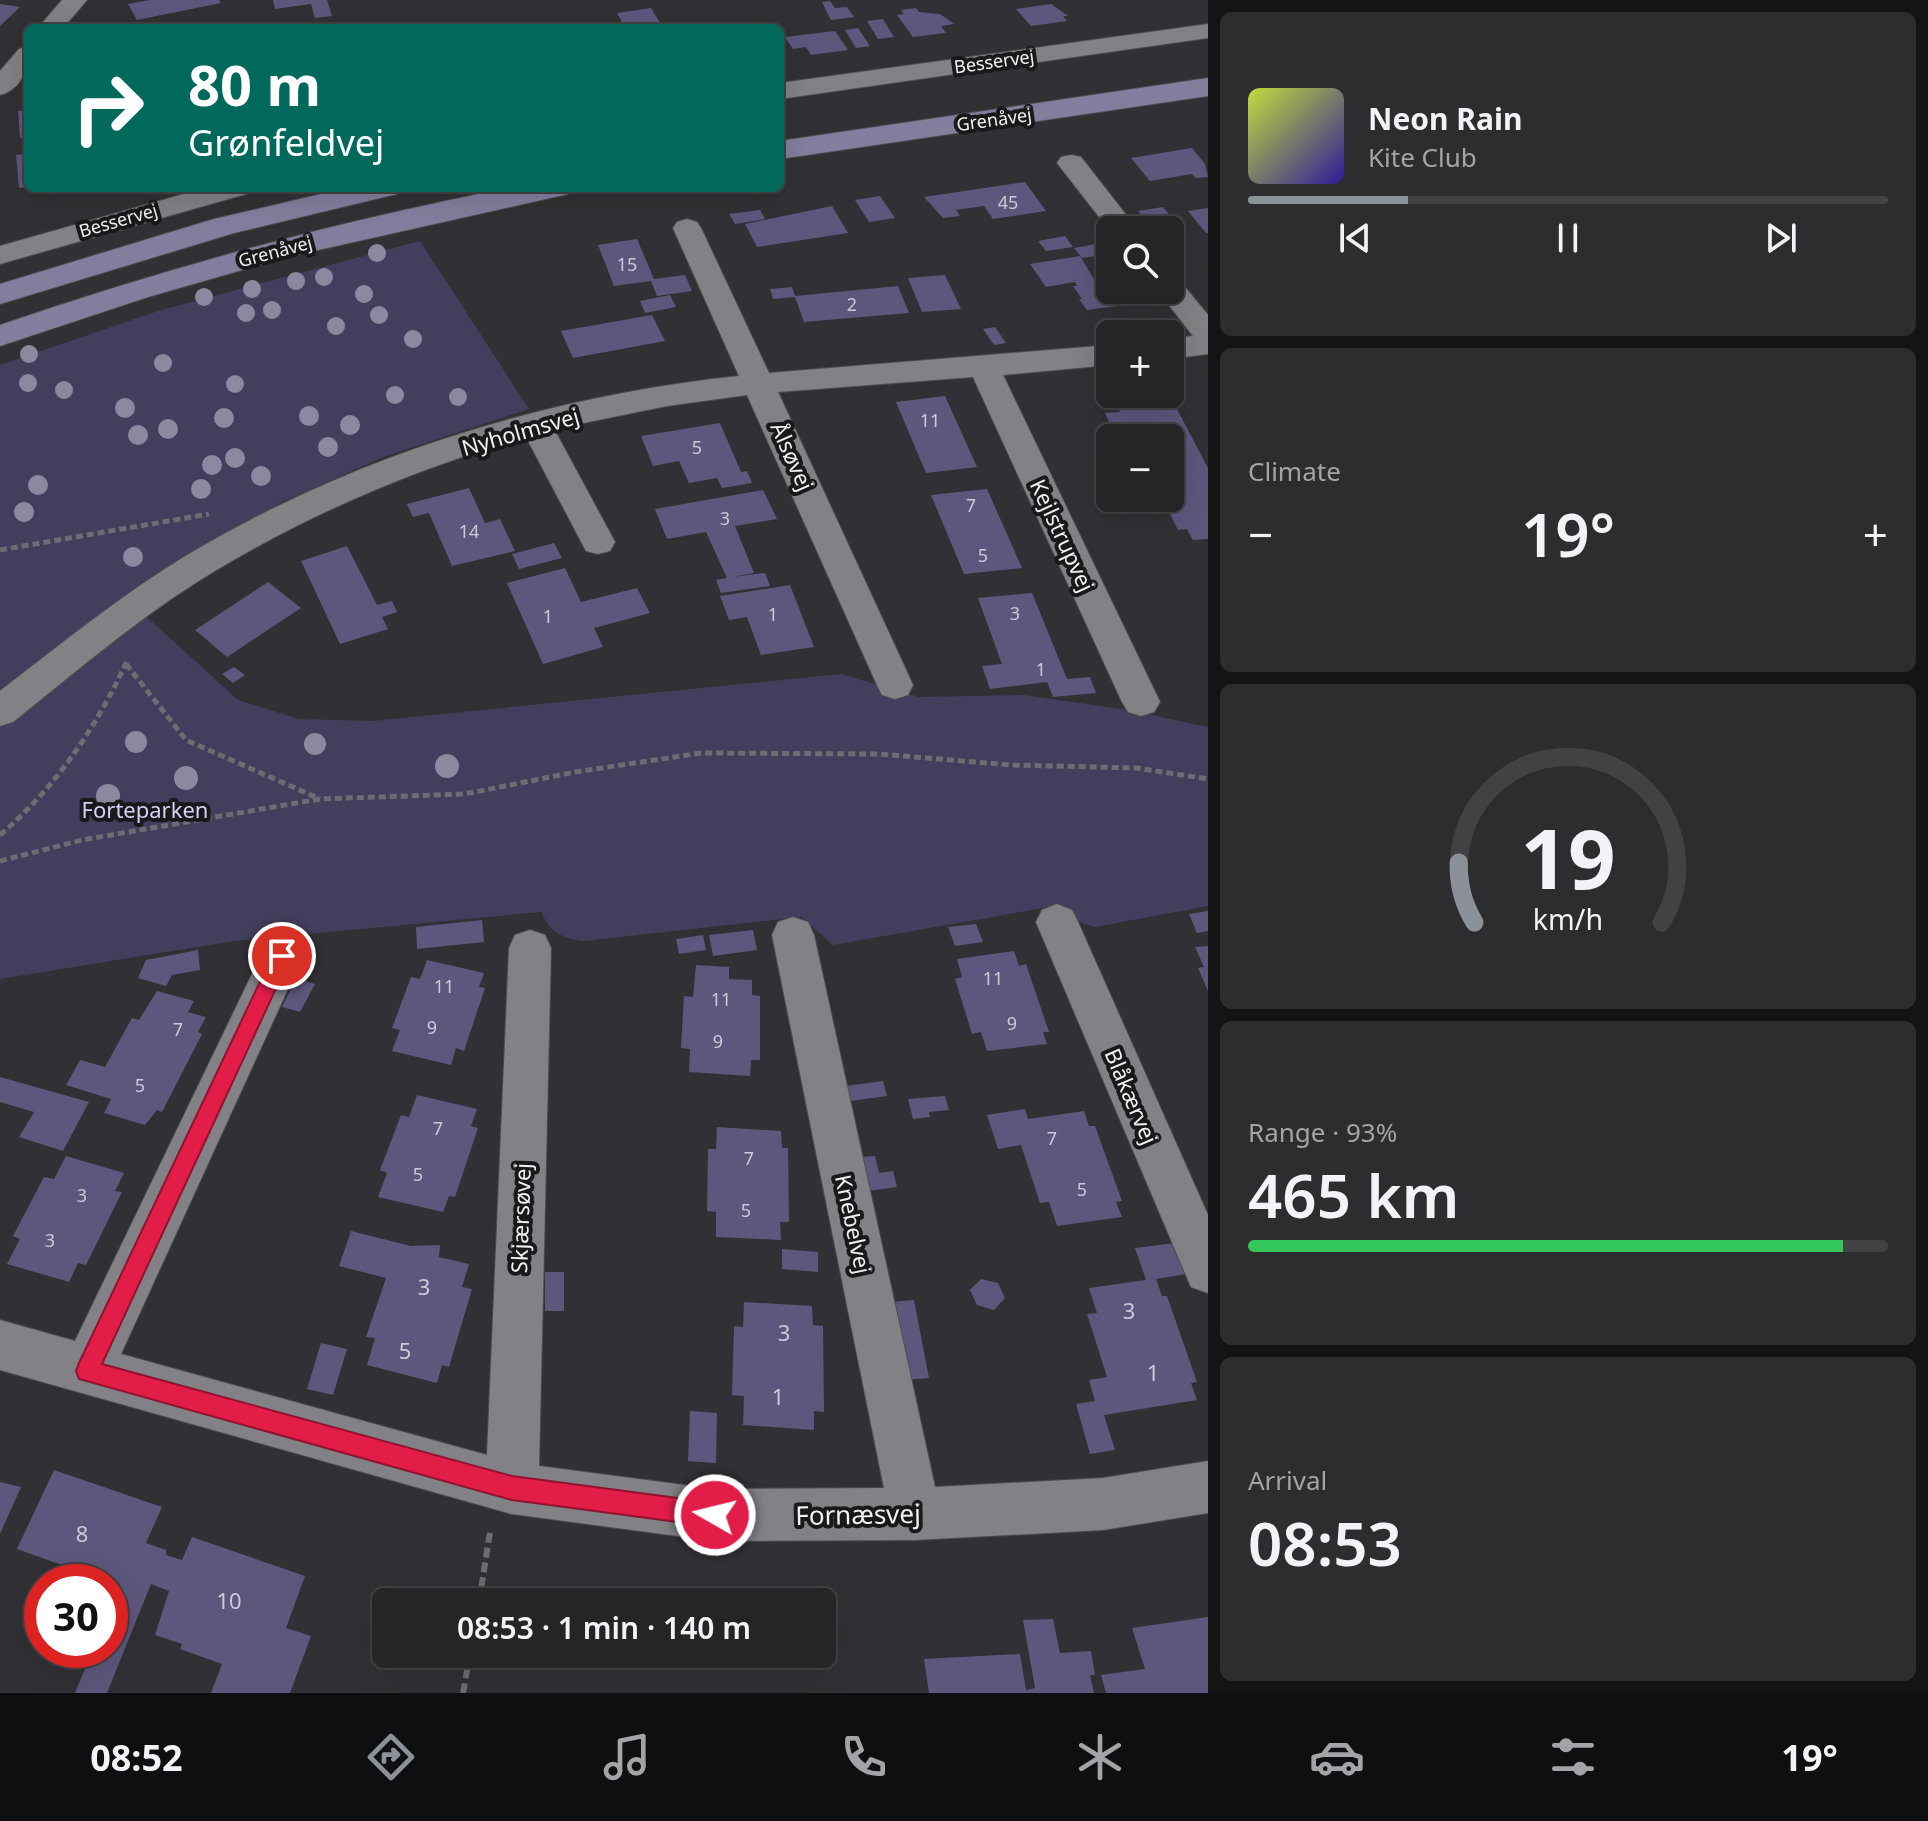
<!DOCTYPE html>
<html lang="en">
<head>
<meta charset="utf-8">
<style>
  :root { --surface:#252427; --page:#2d2c2f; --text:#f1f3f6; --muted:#a3a4a7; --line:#424144; --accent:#8c9099 }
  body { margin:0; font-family:"Noto Sans",sans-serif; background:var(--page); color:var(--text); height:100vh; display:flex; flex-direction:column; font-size:30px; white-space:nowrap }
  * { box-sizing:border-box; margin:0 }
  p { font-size:26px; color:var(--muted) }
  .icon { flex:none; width:44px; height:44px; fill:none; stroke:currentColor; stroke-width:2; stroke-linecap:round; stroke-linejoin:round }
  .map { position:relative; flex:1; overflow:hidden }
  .side { display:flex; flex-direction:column; gap:12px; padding:12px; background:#141415; width:720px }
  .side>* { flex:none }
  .top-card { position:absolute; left:24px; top:24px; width:760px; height:168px; border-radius:12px; box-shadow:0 8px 32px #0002,0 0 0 2px var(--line); background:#00695c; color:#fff; overflow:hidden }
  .fabs { position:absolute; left:1096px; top:216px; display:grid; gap:16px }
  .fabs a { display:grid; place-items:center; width:88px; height:88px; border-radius:12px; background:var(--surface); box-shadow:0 8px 32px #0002,0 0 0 2px var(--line); font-size:40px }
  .speed { position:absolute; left:24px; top:1564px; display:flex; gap:16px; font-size:40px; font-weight:700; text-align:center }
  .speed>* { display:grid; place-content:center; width:104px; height:104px; border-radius:50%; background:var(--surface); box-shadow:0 8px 32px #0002,0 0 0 2px var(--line); line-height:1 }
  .speed .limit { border:12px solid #d22; background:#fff; color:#111 }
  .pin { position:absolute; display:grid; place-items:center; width:68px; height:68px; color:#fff; margin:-34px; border:4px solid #fff; border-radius:50%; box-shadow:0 2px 8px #0007 }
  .me { position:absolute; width:88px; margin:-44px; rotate:278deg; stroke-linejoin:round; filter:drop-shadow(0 0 6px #0008) }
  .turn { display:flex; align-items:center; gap:28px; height:168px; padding:0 32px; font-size:36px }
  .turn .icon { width:104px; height:104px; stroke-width:2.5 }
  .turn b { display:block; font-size:56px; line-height:68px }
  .big { font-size:60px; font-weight:600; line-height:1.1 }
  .side .widget { flex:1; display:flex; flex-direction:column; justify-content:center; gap:12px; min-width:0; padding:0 28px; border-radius:12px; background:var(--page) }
  .side .dial { align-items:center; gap:0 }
  .dial svg { height:208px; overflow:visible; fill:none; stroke:var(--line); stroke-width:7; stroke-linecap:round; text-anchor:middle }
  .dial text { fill:var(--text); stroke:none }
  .song { display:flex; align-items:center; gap:24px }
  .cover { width:96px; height:96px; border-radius:12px; background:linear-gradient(135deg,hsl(70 70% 55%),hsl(250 70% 35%)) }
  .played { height:8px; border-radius:4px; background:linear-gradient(90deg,var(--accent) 25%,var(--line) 25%) }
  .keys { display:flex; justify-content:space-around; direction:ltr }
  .heat { display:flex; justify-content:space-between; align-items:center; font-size:44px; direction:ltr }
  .charge { height:12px; border-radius:6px; background:linear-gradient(90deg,#34c759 93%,var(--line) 0) }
  .trip { position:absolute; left:372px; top:1588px; width:464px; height:80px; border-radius:12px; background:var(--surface); box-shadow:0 8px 32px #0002,0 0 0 2px var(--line); font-weight:600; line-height:80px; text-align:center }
  .menu { display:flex; height:128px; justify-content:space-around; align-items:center; background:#0f0e10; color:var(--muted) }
  .menu .icon { width:56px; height:56px }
  .menu .active { color:var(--accent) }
  .menu b { font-size:36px; color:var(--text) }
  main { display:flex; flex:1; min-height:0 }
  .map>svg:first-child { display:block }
  .green { fill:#423e5d }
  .building { fill:#5d577d }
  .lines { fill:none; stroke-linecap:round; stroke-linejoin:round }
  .minor-casing { stroke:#4d4c4f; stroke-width:2 }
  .secondary-casing { stroke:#4d4c4f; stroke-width:2 }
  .path-far1 { stroke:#6d6c70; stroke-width:5; stroke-dasharray:7 4; stroke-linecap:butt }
  .path { stroke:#6d6c70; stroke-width:6; stroke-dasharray:10 5; stroke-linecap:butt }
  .minor { fill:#828185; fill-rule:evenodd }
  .secondary { fill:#847e9e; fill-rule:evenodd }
  .tree { fill:#8b89a0 }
  .route { fill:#e11d48; stroke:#92132f; stroke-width:2 }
  .labels { text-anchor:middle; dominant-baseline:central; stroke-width:8; stroke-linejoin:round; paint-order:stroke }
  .far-street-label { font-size:18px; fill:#f0f0f2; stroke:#19191a }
  .number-label { font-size:18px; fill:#cbcad5 }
  .street-label { font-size:22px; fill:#f0f0f2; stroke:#19191a }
  .park-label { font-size:22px; fill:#d5d1f8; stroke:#19191a }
  .near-number-label { font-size:22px; fill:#cbcad5 }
  .near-street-label { font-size:26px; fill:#f0f0f2; stroke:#19191a }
</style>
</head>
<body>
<main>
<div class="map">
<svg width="1208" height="1693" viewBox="0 0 1208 1693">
  <rect width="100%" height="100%" fill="#313034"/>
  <!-- green -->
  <path class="green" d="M420 241 529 409 386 456 280 503 126 598 238 700 299 719 372 721 841 674 919 697 1023 695 1128 710 1208 727V906L1095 927 1074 920 1060 905 833 945 801 917 584 941C561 938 551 933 541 912L234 941 0 979V365L158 311Z"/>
  <!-- building -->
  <g class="building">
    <path d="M150 0H219L221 3 137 20 128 4Z"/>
    <path d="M273 0H327L332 16 315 18 311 4 275 9Z"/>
    <path d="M830 1 835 8 847 7 854 17 831 20 822 2Z"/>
    <path d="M0 4 20 7 0 26Z"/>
    <path d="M1051 4 1068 16H1063L1067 21 1031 26 1016 9Z"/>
    <path d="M651 8 663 28H625L617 13Z"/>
    <path d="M916 8 919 12 940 14 954 24 941 26 946 33 913 37 897 15 904 14 901 10Z"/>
    <path d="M883 19 894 37 878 39 867 21Z"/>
    <path d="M858 28 870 46 856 48 845 30Z"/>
    <path d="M835 31 848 50 811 55 806 47 793 49 785 37Z"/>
    <path d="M28 110V137L20 138 18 111Z"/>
    <path d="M1192 148 1205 164 1208 177 1196 178 1192 174 1150 181 1131 158Z"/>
    <path d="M28 154V187L19 188 16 155Z"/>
    <path d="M1025 182 1046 211 993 219 984 206 956 210 960 216 943 218 924 197Z"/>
    <path d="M880 196 895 218 869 222 855 200Z"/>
    <path d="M832 206 848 233 757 247 745 224Z"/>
    <path d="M1163 207 1175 222 1150 226 1138 211Z"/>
    <path d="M1208 208V233H1206L1188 211Z"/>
    <path d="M760 210 765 219 735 224 729 214Z"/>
    <path d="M1065 236 1073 247 1046 251 1038 241Z"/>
    <path d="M637 239 654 279 685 275 692 291 657 296 651 281 614 286 598 245Z"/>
    <path d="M1107 242 1110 254 1082 258 1074 248Z"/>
    <path d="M1080 256 1094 279 1117 306 1087 310 1079 299H1082L1073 286H1077L1075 282 1046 287 1030 264Z"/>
    <path d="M945 275 961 309 922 312 908 278Z"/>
    <path d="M898 286 909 313 804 322 795 297 773 299 770 289 792 287 795 296Z"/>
    <path d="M670 295 676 307 645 313 640 301Z"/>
    <path d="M652 315 665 341 573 358 561 331Z"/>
    <path d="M995 327 1006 343 994 345 983 329Z"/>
    <path d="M1120 394H1169L1208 468V539L1193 540 1187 529 1178 530 1162 498H1170V438H1133L1127 427 1112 428 1105 413 1120 412 1114 399 1122 398Z"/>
    <path d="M945 396 977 467 926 473 896 402Z"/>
    <path d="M720 423 741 472 747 471 752 483 722 488 717 478 689 483 679 461 653 466 641 436Z"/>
    <path d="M469 488 485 523 500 519 515 551 452 566 429 513 413 517 407 504Z"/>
    <path d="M987 489 1022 568 964 574 931 495Z"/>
    <path d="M763 490 777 519 735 526 754 573 732 577 765 573 770 586 721 593 716 580 727 578 706 532 667 539 655 509Z"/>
    <path d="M554 543 562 558 519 569 512 554Z"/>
    <path d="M347 546 377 605 392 601 397 612 382 617 388 629 340 644 301 561Z"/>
    <path d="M565 568 581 602 637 588 650 613 594 628 603 647 543 664 507 583Z"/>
    <path d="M268 582 301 608 227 657 195 630Z"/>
    <path d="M790 585 814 647 761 655 747 617 729 620 720 596Z"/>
    <path d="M1032 593 1067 679 1090 677 1096 693 1053 697 1047 682 990 689 982 666 1002 664 978 598Z"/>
    <path d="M234 667 245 675 233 683 222 674Z"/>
    <path d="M1208 911V931L1197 933 1189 914Z"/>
    <path d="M482 920 484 942 417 949 416 927Z"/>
    <path d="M976 924 983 942 955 946 948 927Z"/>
    <path d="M753 930 757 950 713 956 709 935Z"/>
    <path d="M703 935 706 950 679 954 676 939Z"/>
    <path d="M1208 946V991L1198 968 1204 967 1195 947Z"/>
    <path d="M198 950 200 970 172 975 166 986 138 978 146 960Z"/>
    <path d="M1014 951 1019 966 1026 964 1049 1032H1043L1047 1044 987 1051 981 1032 972 1034 955 979 962 977 957 959Z"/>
    <path d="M427 960 484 973 479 987 485 988 464 1051 456 1048 451 1065 392 1051 400 1030 392 1028 411 977 420 979Z"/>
    <path d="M696 965 729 967V979L752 980V995L760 996V1060H751L750 1076 689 1072 690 1049 681 1048 684 996 693 997Z"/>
    <path d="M296 978 315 984 300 1012 282 1007Z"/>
    <path d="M157 991 194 1001 188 1012 206 1017 198 1032 202 1034 162 1112 157 1110 145 1125 104 1113 111 1099 66 1085 80 1060 105 1067 132 1018 139 1020Z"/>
    <path d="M0 1077 89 1102 63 1151 19 1137 34 1112 0 1102Z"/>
    <path d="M883 1081 887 1096 850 1101 846 1086Z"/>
    <path d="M417 1095 477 1109 471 1126 478 1128 455 1197 449 1196 443 1212 378 1197 387 1173 380 1170 401 1115 409 1117Z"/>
    <path d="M945 1096 949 1110 929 1112 930 1117 913 1119 908 1099Z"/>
    <path d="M1025 1109 1028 1119 1084 1111 1089 1126H1095L1122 1201 1116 1202 1122 1217 1057 1226 1049 1202 1040 1203 1021 1145 998 1149 987 1115Z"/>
    <path d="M717 1127 781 1131 782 1148H788L789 1222H780L781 1240 716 1237V1212L707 1211 708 1149H716Z"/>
    <path d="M66 1156 124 1173 115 1191 122 1192 86 1265 78 1263 69 1282 7 1264 20 1239 13 1236 44 1177 54 1179Z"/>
    <path d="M875 1156 879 1173 893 1171 897 1187 868 1191 860 1157Z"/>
    <path d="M351 1231 411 1246 440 1245 439 1257 469 1264 462 1287 472 1289 449 1367 442 1365 437 1383 367 1365 375 1338 366 1337 386 1278 339 1266Z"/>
    <path d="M1175 1243 1186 1274 1156 1279 1162 1296H1167L1197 1382 1191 1383 1197 1400 1104 1415 1115 1450 1090 1454 1076 1404 1095 1401 1089 1380 1107 1377 1087 1314 1097 1313 1089 1288 1146 1280 1135 1248Z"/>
    <path d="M782 1249 818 1252V1272L782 1269Z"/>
    <rect x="545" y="1272" width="19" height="39"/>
    <path d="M981 1279 998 1283 1005 1298 994 1310 977 1305 970 1290Z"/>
    <path d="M914 1300 929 1378 904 1380 890 1302Z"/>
    <path d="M744 1302 812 1306 813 1325 823 1326 824 1412 814 1411V1430L743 1425 744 1396 732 1395 734 1326 743 1327Z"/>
    <path d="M321 1343 347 1349 333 1395 307 1389Z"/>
    <path d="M690 1411 717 1413 716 1463 688 1461Z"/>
    <path d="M54 1470 162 1507 146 1543 166 1550V1555L182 1560 192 1537 305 1576 286 1628 311 1636 290 1693H211L222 1664 180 1649 182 1644 155 1635 169 1591 151 1584 107 1693H75L89 1659 65 1650H110V1582H71L76 1570 17 1549Z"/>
    <path d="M0 1482 21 1487 0 1534Z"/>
    <path d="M1208 1617V1693H1106L1101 1675 1145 1669 1132 1628Z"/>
    <path d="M1053 1619 1060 1653 1091 1651 1095 1675H1090L1094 1693H929L924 1659 1020 1654 1026 1690 1035 1688 1023 1620Z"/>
  </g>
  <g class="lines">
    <!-- minor casing -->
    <g class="minor-casing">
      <g id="minor">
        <path d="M62 0H87L63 28H38Z"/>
        <path d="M1208 24V38L780 99V83Z"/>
        <path d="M28 46C28 67 23 89 0 95V71L19 49Z"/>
        <path d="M1071 155 1081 157 1138 230 1110 231 1057 163 1061 157Z"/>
        <path d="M205 188H250L246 194 0 264V246Z"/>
        <path d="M687 219 697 222 701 228 769 373 1110 345V365L1003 375 1160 702 1154 712 1141 716 1128 712 1122 702 973 377 778 392 913 685 908 695 895 699 882 695 877 685 747 395 667 406 554 429 615 542 610 551 598 554 586 551 526 437C417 468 311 513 213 572 142 615 78 670 13 722L0 726V691C61 644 121 595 187 555 353 456 547 396 739 376L673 228 677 222Z"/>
        <path d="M1170 278 1180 281 1208 315V354L1170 359V339L1193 336 1157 290H1170Z"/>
        <path d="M1057 904 1072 910 1078 922 1208 1215V1293L1191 1287 1036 922 1042 910Z"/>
        <path d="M793 917 808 922 814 935 935 1487 1103 1478 1208 1461V1513L1103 1530 915 1540 715 1541 512 1514 0 1370V1320L75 1341 267 943 282 938 297 943 303 956 121 1354 487 1455 509 948 515 935 530 930 545 935 551 948 539 1466 715 1489 884 1488 772 935 778 922Z"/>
      </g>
    </g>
    <!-- secondary casing -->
    <g class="secondary-casing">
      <g id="secondary">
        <path d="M1208 78V96L780 159V141Z"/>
        <path d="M347 188H401L397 194 234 233 0 304V284L214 219Z"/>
        <path d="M510 188H572L568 194 287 257 148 297 0 346V325C167 268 337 221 510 188Z"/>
      </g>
    </g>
    <!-- path-far1 -->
    <g class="path-far1">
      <path d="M0 550 209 514"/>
      <path d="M126 664 186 740 320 799"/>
      <path d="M0 835C56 787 96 728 127 661"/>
      <path d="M0 861 82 840 320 799 465 794 575 772 701 753 879 754 1011 765 1137 768 1208 779"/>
    </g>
    <!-- path -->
    <g class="path">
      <path d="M479 1602 490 1532"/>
      <path d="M463 1693 470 1654"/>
    </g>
    <!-- minor -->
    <use href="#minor" class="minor"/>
    <!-- secondary -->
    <use href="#secondary" class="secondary"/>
  </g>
  <!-- trees -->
  <g class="tree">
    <circle cx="377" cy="253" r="9"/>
    <circle cx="324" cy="277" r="9"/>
    <circle cx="296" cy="281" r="9"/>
    <circle cx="252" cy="289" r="9"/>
    <circle cx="364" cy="294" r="9"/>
    <circle cx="204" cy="297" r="9"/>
    <circle cx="272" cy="310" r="9"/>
    <circle cx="246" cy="313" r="9"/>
    <circle cx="379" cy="315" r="9"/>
    <circle cx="336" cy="326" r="9"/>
    <circle cx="413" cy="339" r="9"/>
    <circle cx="29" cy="354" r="9"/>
    <circle cx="163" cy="363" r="9"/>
    <circle cx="28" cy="383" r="9"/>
    <circle cx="235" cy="384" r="9"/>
    <circle cx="64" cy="390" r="9"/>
    <circle cx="395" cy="395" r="9"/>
    <circle cx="458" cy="397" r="9"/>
    <circle cx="125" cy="408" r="10"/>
    <circle cx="309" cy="416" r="10"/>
    <circle cx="224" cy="418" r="10"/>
    <circle cx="350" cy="425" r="10"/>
    <circle cx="168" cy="429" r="10"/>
    <circle cx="138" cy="435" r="10"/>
    <circle cx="328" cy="447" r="10"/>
    <circle cx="235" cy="458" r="10"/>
    <circle cx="212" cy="465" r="10"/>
    <circle cx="261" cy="476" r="10"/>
    <circle cx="38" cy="485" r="10"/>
    <circle cx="201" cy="489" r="10"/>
    <circle cx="24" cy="512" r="10"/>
    <circle cx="133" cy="557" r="10"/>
    <circle cx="136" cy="742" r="11"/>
    <circle cx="315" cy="744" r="11"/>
    <circle cx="447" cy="766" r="12"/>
    <circle cx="186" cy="778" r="12"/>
    <circle cx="108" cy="796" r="12"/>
  </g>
  <!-- route -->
  <path class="route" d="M282 947 291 956 102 1364 512 1476 715 1503 723 1507 727 1515 723 1523 715 1527 512 1500 79 1379 76 1371 79 1363 275 950Z"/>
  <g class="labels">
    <!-- far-street labels -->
    <g class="far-street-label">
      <text transform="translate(994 61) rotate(-8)">Besservej</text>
      <text transform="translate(994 119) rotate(-8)">Grenåvej</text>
      <text transform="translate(118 220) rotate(-16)">Besservej</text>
      <text transform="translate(275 251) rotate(-15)">Grenåvej</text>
    </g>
    <!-- number labels -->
    <g class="number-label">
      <text x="1008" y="202">45</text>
      <text x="627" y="264">15</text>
      <text x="852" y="304">2</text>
      <text x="930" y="420">11</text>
      <text x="697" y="447">5</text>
      <text x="971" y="505">7</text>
      <text x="725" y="518">3</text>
      <text x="469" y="531">14</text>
      <text x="983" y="555">5</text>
      <text x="1015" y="613">3</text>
      <text x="773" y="614">1</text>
      <text x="548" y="616">1</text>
      <text x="1041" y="669">1</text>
      <text x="993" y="978">11</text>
      <text x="444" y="986">11</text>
      <text x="721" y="999">11</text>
      <text x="1012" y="1023">9</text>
      <text x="432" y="1027">9</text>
      <text x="178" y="1029">7</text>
      <text x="718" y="1041">9</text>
      <text x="140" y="1085">5</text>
      <text x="438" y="1128">7</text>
      <text x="1052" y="1138">7</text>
      <text x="749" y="1158">7</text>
      <text x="418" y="1174">5</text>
      <text x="1082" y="1189">5</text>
      <text x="82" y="1195">3</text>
      <text x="746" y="1210">5</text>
      <text x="50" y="1240">3</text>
    </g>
    <!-- street labels -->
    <g class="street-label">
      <text transform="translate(520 431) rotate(-16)">Nyholmsvej</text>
      <text transform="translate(793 456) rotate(66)">Ålsøvej</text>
      <text transform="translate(1063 535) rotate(65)">Kejlstrupvej</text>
      <text transform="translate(1132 1096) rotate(67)">Blåkærvej</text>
      <text transform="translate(520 1218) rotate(-88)">Skjærsøvej</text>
      <text transform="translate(854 1224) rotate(78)">Knebelvej</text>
    </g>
    <!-- park labels -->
    <g class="park-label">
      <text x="145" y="809">Forteparken</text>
    </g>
    <!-- near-number labels -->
    <g class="near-number-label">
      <text x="424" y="1286">3</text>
      <text x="1129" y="1310">3</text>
      <text x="784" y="1332">3</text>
      <text x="405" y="1350">5</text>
      <text x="1153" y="1372">1</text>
      <text x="778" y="1396">1</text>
      <text x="82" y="1533">8</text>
      <text x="229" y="1600">10</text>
    </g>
    <!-- near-street labels -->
    <g class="near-street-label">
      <text transform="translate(858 1514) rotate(-1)">Fornæsvej</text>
    </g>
  </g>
</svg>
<div class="fabs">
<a><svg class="icon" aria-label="search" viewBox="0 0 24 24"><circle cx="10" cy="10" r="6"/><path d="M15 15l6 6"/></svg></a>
<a>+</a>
<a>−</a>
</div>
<div class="speed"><div class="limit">30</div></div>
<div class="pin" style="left:282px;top:956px;background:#d93025"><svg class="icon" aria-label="arrive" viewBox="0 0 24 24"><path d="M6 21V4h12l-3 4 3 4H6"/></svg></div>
<svg class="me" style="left:715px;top:1515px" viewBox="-20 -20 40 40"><circle r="17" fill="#e11d48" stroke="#fff" stroke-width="3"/><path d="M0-11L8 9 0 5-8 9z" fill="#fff"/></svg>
<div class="trip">08:53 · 1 min · 140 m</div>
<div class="top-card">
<div class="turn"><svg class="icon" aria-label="right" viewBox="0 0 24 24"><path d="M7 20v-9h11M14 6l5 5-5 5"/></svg><div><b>80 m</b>Grønfeldvej</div></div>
</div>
</div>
<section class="side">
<div class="widget">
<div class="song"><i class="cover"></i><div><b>Neon Rain</b><p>Kite Club</p></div></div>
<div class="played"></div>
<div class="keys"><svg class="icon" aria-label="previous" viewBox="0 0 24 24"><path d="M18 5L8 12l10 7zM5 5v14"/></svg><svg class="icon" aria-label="pause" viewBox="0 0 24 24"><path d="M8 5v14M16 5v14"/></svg><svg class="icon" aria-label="next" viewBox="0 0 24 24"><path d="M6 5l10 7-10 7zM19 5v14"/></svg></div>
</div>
<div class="widget"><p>Climate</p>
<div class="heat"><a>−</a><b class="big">19°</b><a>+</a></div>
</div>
<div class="widget dial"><svg viewBox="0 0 100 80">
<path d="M14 69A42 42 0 1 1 86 69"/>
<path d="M14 69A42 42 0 0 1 8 46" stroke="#8c9099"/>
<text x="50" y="56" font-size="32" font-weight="700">19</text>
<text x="50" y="72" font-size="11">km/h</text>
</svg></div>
<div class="widget"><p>Range · 93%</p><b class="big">465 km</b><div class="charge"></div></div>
<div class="widget"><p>Arrival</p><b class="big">08:53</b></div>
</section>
</main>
<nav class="menu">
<b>08:52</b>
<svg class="icon active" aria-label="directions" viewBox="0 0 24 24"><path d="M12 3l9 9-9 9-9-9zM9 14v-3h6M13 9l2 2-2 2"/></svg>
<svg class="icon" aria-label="music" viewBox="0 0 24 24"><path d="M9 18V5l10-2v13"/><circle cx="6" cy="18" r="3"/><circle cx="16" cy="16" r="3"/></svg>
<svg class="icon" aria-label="phone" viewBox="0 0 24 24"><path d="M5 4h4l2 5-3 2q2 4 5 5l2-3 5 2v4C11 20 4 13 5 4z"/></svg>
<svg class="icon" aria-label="climate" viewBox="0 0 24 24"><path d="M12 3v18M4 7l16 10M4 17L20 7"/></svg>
<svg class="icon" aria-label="car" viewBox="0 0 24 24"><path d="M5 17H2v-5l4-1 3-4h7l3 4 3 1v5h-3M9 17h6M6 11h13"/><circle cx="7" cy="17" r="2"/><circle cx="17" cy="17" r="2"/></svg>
<svg class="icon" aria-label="filters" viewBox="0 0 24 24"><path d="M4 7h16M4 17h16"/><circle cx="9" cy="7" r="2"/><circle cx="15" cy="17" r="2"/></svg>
<b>19°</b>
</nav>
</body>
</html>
